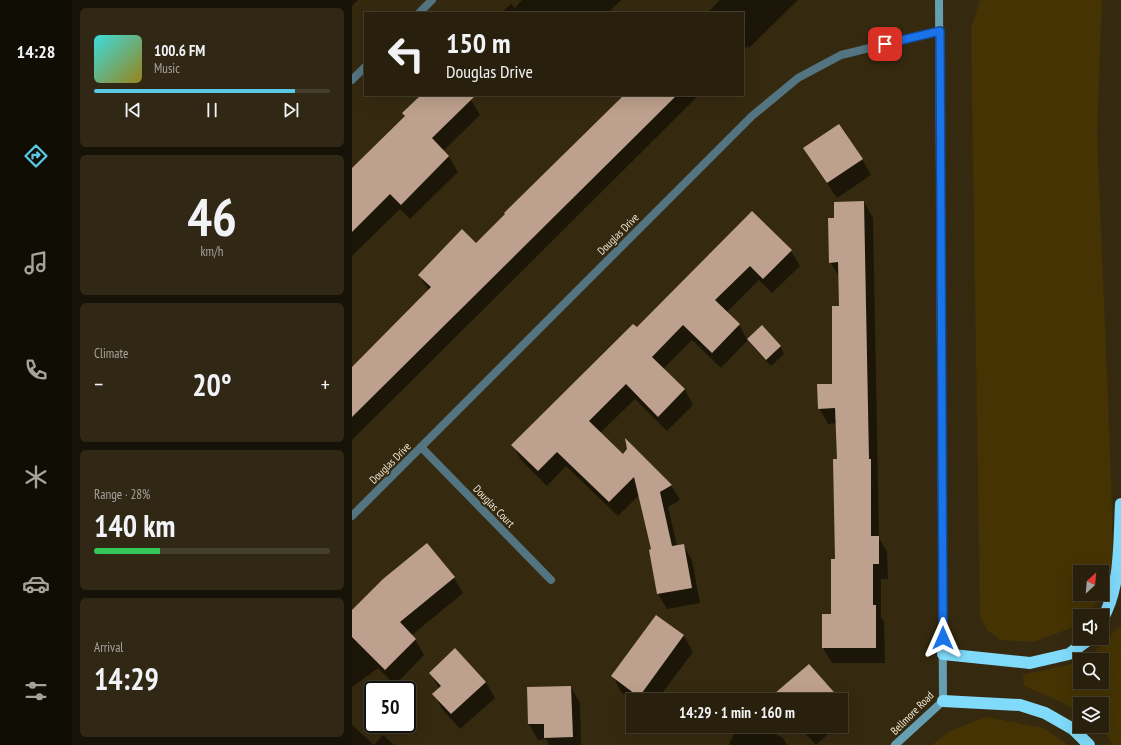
<!DOCTYPE html>
<html lang="en">
<head>
<meta charset="utf-8">
<style>
  :root { --surface:#28200c; --page:#302815; --text:#f1f3f6; --muted:#a5a39d; --line:#443e2d; --accent:#59c8e5 }
  body { margin:0; font-family:"PT Sans Narrow",sans-serif; background:var(--page); color:var(--text); height:100vh; display:flex; flex-direction:column; font-size:15px; white-space:nowrap }
  * { box-sizing:border-box; margin:0 }
  p { font-size:13px; color:var(--muted) }
  .icon { flex:none; width:22px; height:22px; fill:none; stroke:currentColor; stroke-width:2; stroke-linecap:round; stroke-linejoin:round }
  .map { position:relative; flex:1; overflow:hidden }
  .sheet { display:flex; flex-direction:column; gap:8px; padding:8px; background:#161207; width:280px }
  .sheet>* { flex:none }
  .top-card { position:absolute; left:12px; top:12px; width:380px; height:84px; border-radius:0px; box-shadow:0 4px 16px #0002,0 0 0 1px var(--line); background:#28200c; color:var(--text); overflow:hidden }
  .needle { width:26px; rotate:26deg }
  .controls { position:absolute; left:721px; top:565px; display:grid; gap:8px }
  .controls a { display:grid; place-items:center; width:36px; height:36px; border-radius:0px; background:var(--surface); box-shadow:0 4px 16px #0002,0 0 0 1px var(--line); font-size:20px }
  .speed { position:absolute; left:12px; top:681px; display:flex; gap:8px; font-size:20px; font-weight:700; text-align:center }
  .speed>* { display:grid; place-content:center; width:52px; height:52px; border-radius:50%; background:var(--surface); box-shadow:0 4px 16px #0002,0 0 0 1px var(--line); line-height:1 }
  .speed .limit { border:2px solid #111; border-radius:6px; background:#fff; color:#111 }
  .pin { position:absolute; display:grid; place-items:center; width:34px; height:34px; color:#fff; margin:-17px; border-radius:8px; box-shadow:0 2px 6px #0006 }
  .me { position:absolute; width:44px; margin:-22px; rotate:0deg; stroke-linejoin:round; filter:drop-shadow(0 0 3px #0008) }
  .turn { display:flex; align-items:center; gap:14px; height:84px; padding:0 16px; font-size:18px }
  .turn .icon { width:52px; height:52px; stroke-width:2.5 }
  .turn b { display:block; font-size:28px; line-height:34px }
  .big { font-size:30px; font-weight:700; line-height:1.1 }
  .sheet .widget { flex:1; display:flex; flex-direction:column; justify-content:center; gap:6px; min-width:0; padding:0 14px; border-radius:6px; background:var(--page) }
  .sheet .dial { align-items:center; gap:0 }
  .dial b { font-size:52px; line-height:1 }
  .song { display:flex; align-items:center; gap:12px }
  .cover { width:48px; height:48px; border-radius:6px; background:linear-gradient(135deg,hsl(180 70% 55%),hsl(50 70% 35%)) }
  .played { height:4px; border-radius:2px; background:linear-gradient(90deg,var(--accent) 85%,var(--line) 85%) }
  .keys { display:flex; justify-content:space-around; direction:ltr }
  .heat { display:flex; justify-content:space-between; align-items:center; font-size:22px; direction:ltr }
  .charge { height:6px; border-radius:3px; background:linear-gradient(90deg,#34c759 28%,var(--line) 0) }
  .trip { position:absolute; left:274px; top:693px; width:222px; height:40px; border-radius:0px; background:var(--surface); box-shadow:0 4px 16px #0002,0 0 0 1px var(--line); font-weight:700; line-height:40px; text-align:center }
  main { display:flex; flex:1; min-height:0 }
  .dock { display:flex; flex-direction:column; width:72px; justify-content:space-around; align-items:center; background:#100d05; color:var(--muted) }
  .dock .icon { width:28px; height:28px }
  .dock .selected { color:var(--accent) }
  .dock b { font-size:18px; color:var(--text) }
  .map>svg:first-child { display:block }
  .green { fill:#453303; fill-rule:evenodd }
  .shadow { fill:#0007 }
  .building { fill:#bda08d }
  .lines { fill:none; stroke-linecap:round; stroke-linejoin:round }
  .street { stroke:#537581; stroke-width:8 }
  .secondary { stroke:#669eb2; stroke-width:8 }
  .highway { stroke:#80dafa; stroke-width:12 }
  .route-casing { stroke:#114b97; stroke-width:10 }
  .route { stroke:#1a73e8; stroke-width:7 }
  .labels { text-anchor:middle; dominant-baseline:central; stroke-width:4; stroke-linejoin:round; paint-order:stroke }
  .street-label { font-size:11px; fill:#efe8d8; stroke:#352a10 }
</style>
</head>
<body>
<main>
<nav class="dock">
<b>14:28</b>
<svg class="icon selected" aria-label="directions" viewBox="0 0 24 24"><path d="M12 3l9 9-9 9-9-9zM9 14v-3h6M13 9l2 2-2 2"/></svg>
<svg class="icon" aria-label="music" viewBox="0 0 24 24"><path d="M9 18V5l10-2v13"/><circle cx="6" cy="18" r="3"/><circle cx="16" cy="16" r="3"/></svg>
<svg class="icon" aria-label="phone" viewBox="0 0 24 24"><path d="M5 4h4l2 5-3 2q2 4 5 5l2-3 5 2v4C11 20 4 13 5 4z"/></svg>
<svg class="icon" aria-label="climate" viewBox="0 0 24 24"><path d="M12 3v18M4 7l16 10M4 17L20 7"/></svg>
<svg class="icon" aria-label="car" viewBox="0 0 24 24"><path d="M5 17H2v-5l4-1 3-4h7l3 4 3 1v5h-3M9 17h6M6 11h13"/><circle cx="7" cy="17" r="2"/><circle cx="17" cy="17" r="2"/></svg>
<svg class="icon" aria-label="filters" viewBox="0 0 24 24"><path d="M4 7h16M4 17h16"/><circle cx="9" cy="7" r="2"/><circle cx="15" cy="17" r="2"/></svg>
</nav>
<section class="sheet">
<div class="widget">
<div class="song"><i class="cover"></i><div><b>100.6 FM</b><p>Music</p></div></div>
<div class="played"></div>
<div class="keys"><svg class="icon" aria-label="previous" viewBox="0 0 24 24"><path d="M18 5L8 12l10 7zM5 5v14"/></svg><svg class="icon" aria-label="pause" viewBox="0 0 24 24"><path d="M8 5v14M16 5v14"/></svg><svg class="icon" aria-label="next" viewBox="0 0 24 24"><path d="M6 5l10 7-10 7zM19 5v14"/></svg></div>
</div>
<div class="widget dial"><b>46</b><p>km/h</p></div>
<div class="widget"><p>Climate</p>
<div class="heat"><a>−</a><b class="big">20°</b><a>+</a></div>
</div>
<div class="widget"><p>Range · 28%</p><b class="big">140 km</b><div class="charge"></div></div>
<div class="widget"><p>Arrival</p><b class="big">14:29</b></div>
</section>
<div class="map">
<svg width="769" height="745" viewBox="0 0 769 745">
  <rect width="100%" height="100%" fill="#352a10"/>
  <!-- green -->
  <g class="green">
    <path d="M628 0H750L745 134 759 474 761 561 749 598 734 616H728V622L725 626 681 642 648 640 635 630 628 616 619 28ZM728 572H750V594H728Z"/>
    <path d="M766 627 769 629V745H761L754 734 743 726H750V704H728V715L714 704 672 686 671 675 719 664 740 654ZM728 660H750V682H728Z"/>
    <path d="M634 717 692 728 716 745H580L598 731Z"/>
  </g>
  <!-- shadow -->
  <g class="shadow">
    <path d="M0 0H6L0 6Z"/>
    <path d="M170 0H269L256 13H149L159 4 163 8Z"/>
    <path d="M368 0H446L397 48 396 46 391 51V13H355Z"/>
    <path d="M78 95H114L119 100 128 115 91 151 97 157 106 172 58 219 48 209 0 256V174Z"/>
    <path d="M273 95H347L0 440V368L77 291 67 275 124 245Z"/>
    <path d="M453 149 510 159 519 175 485 198 462 164Z"/>
    <path d="M512 202 521 218 527 538 535 552 536 579H529V617L532 622 533 663H480L471 648 480 615 484 560 486 460 485 423 476 424 467 408 481 385 488 307V278L478 262 483 219Z"/>
    <path d="M400 212 439 251 448 266 420 293 407 280 374 313 387 325 395 339 410 326 428 346 432 354 419 366 400 346 396 340 369 368 340 340 311 369 333 390 341 405 315 431 283 399 248 433 271 455 277 449 275 441 319 485 328 500 316 507 325 546 331 545 340 560 348 603 315 609 306 594 298 551 300 550 287 495 266 516 214 466 195 486 169 460 161 445 281 325 285 328Z"/>
    <path d="M102 578 111 593 60 635 63 639 72 655 43 685 26 668 0 687V612Z"/>
    <path d="M305 617 332 636 341 652 305 700H281L269 692 261 676Z"/>
    <path d="M103 650 134 682 143 698 108 729 91 710 82 695 87 688 78 673Z"/>
    <path d="M219 687 228 703 229 745H197L194 739 186 740 177 724 176 688Z"/>
    <path d="M489 703 497 716 489 723Z"/>
    <path d="M0 725 22 745H0Z"/>
    <path d="M385 726H406L431 738 435 745H377Z"/>
    <path d="M446 726H485L464 745Z"/>
    <path d="M31 735 42 745H22Z"/>
  </g>
  <!-- building -->
  <g class="building">
    <path d="M69 95H124L80 138 97 156 49 205 38 194 0 232V168L53 116 50 113Z"/>
    <path d="M272 95H325L0 417V367L79 287 66 275 110 229 124 243 153 214 152 213Z"/>
    <path d="M487 124 511 159 475 183 451 148Z"/>
    <path d="M512 201 517 459H519V536H527V564H521V605H524V648H470V614H479V559H483L481 459H485L483 408 466 409 465 384H480V306H487L486 262 477 263 476 218H482V202Z"/>
    <path d="M400 211 440 250 411 279 398 266 363 300 388 324 360 353 331 325 300 357 333 389 306 417 274 384 237 421 271 454 275 449 273 438 320 485 308 492 320 546 332 544 340 588 305 594 297 550 299 549 282 477 257 502 205 452 186 471 159 445 281 324 285 327Z"/>
    <path d="M410 325 429 346 414 360 395 339Z"/>
    <path d="M75 543 103 577 48 622 64 639 33 670 0 637V610L31 579Z"/>
    <path d="M304 615 332 635 287 697 259 676Z"/>
    <path d="M103 648 134 682 99 714 80 694 89 686 77 673Z"/>
    <path d="M457 664 489 700H427L422 694Z"/>
    <path d="M219 686 221 737 192 738V724H176L175 687Z"/>
  </g>
  <g class="lines">
    <!-- street -->
    <g class="street">
      <path d="M67 13 80 0"/>
      <path d="M0 80 13 67"/>
      <path d="M69 447 199 580"/>
      <path d="M0 516 400 116 446 78 489 55 587 31"/>
    </g>
    <!-- secondary -->
    <path class="secondary" d="M543 745 591 701 587 0"/>
    <!-- highway -->
    <g class="highway">
      <path d="M750 620C769 587 767 543 769 504"/>
      <path d="M591 654 678 663 717 654 739 638"/>
      <path d="M591 701 668 705 693 713 721 729 737 745"/>
    </g>
  </g>
  <g class="lines">
    <!-- route casing -->
    <g class="route-casing">
      <path id="route" d="M533 44 588 31 591 638"/>
    </g>
    <!-- route -->
    <use href="#route" class="route"/>
  </g>
  <g class="labels">
    <!-- street labels -->
    <g class="street-label">
      <text transform="translate(266 234) rotate(-45)">Douglas Drive</text>
      <text transform="translate(38 463) rotate(-45)">Douglas Drive</text>
      <text transform="translate(142 506) rotate(46)">Douglas Court</text>
      <text transform="translate(560 713) rotate(-45)">Bellmore Road</text>
    </g>
  </g>
</svg>
<div class="controls">
<a><svg class="needle" viewBox="-14 -14 28 28"><path d="M0-13l5 13h-10z" fill="#e53935"/><path d="M0 13l5-13h-10z" fill="#a5a39d"/></svg></a>
<a><svg class="icon" aria-label="sound" viewBox="0 0 24 24"><path d="M4 9h4l5-4v14l-5-4H4zM17 9q2 3 0 6"/></svg></a>
<a><svg class="icon" aria-label="search" viewBox="0 0 24 24"><circle cx="10" cy="10" r="6"/><path d="M15 15l6 6"/></svg></a>
<a><svg class="icon" aria-label="layers" viewBox="0 0 24 24"><path d="M12 4l9 5-9 5-9-5zM3 14l9 5 9-5"/></svg></a>
</div>
<div class="speed"><div class="limit">50</div></div>
<div class="pin" style="left:533px;top:44px;background:#d93025"><svg class="icon" aria-label="arrive" viewBox="0 0 24 24"><path d="M6 21V4h12l-3 4 3 4H6"/></svg></div>
<svg class="me" style="left:591px;top:638px" viewBox="-20 -20 40 40"><path d="M0-17L14 15 0 8-14 15z" fill="#1a73e8" stroke="#fff" stroke-width="4"/></svg>
<div class="trip">14:29 · 1 min · 160 m</div>
<div class="top-card">
<div class="turn"><svg class="icon" aria-label="left" viewBox="0 0 24 24"><path d="M17 20v-9H6M10 6l-5 5 5 5"/></svg><div><b>150 m</b>Douglas Drive</div></div>
</div>
</div>
</main>
</body>
</html>
